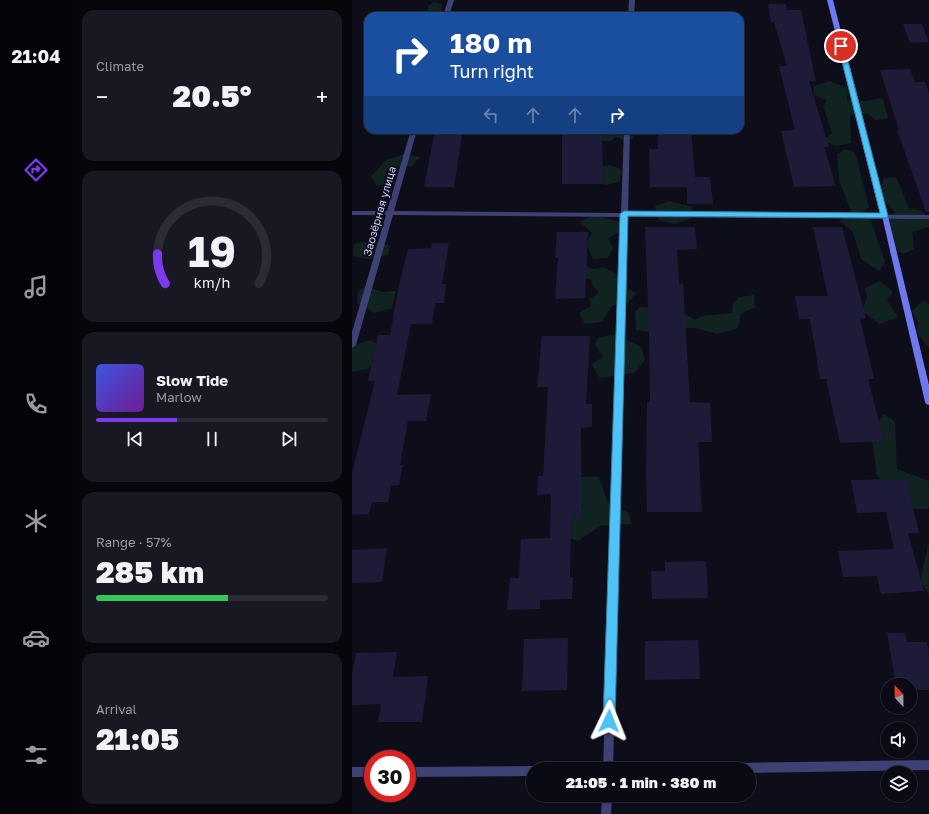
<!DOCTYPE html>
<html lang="en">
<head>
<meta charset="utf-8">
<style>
  :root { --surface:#0a0a14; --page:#181822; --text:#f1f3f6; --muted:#999aa0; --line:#2a2b34; --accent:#7c3aed }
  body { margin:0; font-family:"Golos Text",sans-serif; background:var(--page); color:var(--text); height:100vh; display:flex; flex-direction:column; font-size:15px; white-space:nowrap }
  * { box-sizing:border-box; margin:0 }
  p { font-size:13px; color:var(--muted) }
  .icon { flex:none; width:22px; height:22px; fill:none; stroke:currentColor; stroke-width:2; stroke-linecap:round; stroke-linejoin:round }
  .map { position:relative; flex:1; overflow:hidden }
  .sheet { display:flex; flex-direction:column; gap:10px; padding:10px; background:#06060b; width:280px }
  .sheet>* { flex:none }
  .top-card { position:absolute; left:12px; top:12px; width:380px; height:122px; border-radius:12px; box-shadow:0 1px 3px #0004,0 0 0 1px var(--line); background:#1a4fa0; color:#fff; overflow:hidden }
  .needle { width:26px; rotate:338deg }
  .buttons { position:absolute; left:529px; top:678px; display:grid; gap:8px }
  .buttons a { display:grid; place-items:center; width:36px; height:36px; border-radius:50%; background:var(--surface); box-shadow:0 1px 3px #0004,0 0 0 1px var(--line); font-size:20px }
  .speed { position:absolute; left:12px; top:750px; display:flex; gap:8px; font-size:20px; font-weight:700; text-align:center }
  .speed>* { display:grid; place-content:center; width:52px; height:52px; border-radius:50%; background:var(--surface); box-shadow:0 1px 3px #0004,0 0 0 1px var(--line); line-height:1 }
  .speed .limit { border:6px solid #d22; background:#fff; color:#111 }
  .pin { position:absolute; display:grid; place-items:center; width:34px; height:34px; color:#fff; margin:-17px; border:2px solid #fff; border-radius:50%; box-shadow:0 1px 4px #0007 }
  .me { position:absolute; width:44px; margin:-22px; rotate:2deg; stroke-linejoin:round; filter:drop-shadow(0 0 3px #0008) }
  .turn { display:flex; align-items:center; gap:14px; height:84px; padding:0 20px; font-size:18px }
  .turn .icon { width:52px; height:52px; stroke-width:2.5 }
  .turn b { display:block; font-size:28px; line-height:34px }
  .lanes { display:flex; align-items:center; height:38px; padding:0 20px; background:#0003; justify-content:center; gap:20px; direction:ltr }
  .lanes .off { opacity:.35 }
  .big { font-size:30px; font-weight:800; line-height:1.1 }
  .sheet .tile { flex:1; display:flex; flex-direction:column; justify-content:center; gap:6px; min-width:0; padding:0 14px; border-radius:12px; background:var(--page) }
  .sheet .dial { align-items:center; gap:0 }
  .dial svg { height:104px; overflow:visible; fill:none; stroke:var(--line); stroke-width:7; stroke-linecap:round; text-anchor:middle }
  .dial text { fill:var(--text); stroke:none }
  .song { display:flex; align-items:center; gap:12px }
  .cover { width:48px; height:48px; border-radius:6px; background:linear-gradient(135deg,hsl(230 70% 55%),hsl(280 70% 35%)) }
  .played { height:4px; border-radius:2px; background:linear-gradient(90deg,var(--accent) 35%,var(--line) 35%) }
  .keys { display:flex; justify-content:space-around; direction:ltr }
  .heat { display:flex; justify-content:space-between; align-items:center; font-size:22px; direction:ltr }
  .charge { height:6px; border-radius:3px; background:linear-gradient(90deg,#34c759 57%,var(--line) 0) }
  .trip { position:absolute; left:174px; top:762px; width:230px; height:40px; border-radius:20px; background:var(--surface); box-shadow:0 1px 3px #0004,0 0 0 1px var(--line); font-weight:800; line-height:40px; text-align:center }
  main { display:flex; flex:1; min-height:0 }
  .dock { display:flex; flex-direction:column; width:72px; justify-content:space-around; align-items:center; background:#040408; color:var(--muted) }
  .dock .icon { width:28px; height:28px }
  .dock .current { color:var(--accent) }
  .dock b { font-size:18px; color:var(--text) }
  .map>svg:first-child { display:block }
  .green { fill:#112321 }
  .building { fill:#1e1b38 }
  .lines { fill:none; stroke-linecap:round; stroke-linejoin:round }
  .street { fill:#3d4173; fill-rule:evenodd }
  .secondary { fill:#6f79ed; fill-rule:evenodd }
  .route { fill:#4fc3f7; stroke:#337fa1 }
  .labels { text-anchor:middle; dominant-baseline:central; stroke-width:4; stroke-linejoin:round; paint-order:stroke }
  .street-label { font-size:11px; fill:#cdccf9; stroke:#0e0d1a }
</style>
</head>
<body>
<main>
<nav class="dock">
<b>21:04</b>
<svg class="icon current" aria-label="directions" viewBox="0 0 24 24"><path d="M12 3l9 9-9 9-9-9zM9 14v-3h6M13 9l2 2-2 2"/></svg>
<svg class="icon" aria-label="music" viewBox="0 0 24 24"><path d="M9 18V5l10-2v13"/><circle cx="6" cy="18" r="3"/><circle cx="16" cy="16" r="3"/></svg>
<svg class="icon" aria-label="phone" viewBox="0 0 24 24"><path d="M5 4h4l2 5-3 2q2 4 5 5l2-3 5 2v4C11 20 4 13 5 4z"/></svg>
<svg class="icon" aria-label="climate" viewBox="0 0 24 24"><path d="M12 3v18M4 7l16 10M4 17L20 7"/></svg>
<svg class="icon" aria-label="car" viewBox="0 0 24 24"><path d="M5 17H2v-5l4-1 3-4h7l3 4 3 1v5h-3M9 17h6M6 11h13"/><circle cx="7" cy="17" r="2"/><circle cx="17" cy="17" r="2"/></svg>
<svg class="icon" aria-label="filters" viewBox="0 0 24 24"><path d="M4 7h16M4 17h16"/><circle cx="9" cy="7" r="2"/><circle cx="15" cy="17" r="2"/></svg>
</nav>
<section class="sheet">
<div class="tile"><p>Climate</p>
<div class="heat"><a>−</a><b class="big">20.5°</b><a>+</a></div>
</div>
<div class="tile dial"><svg viewBox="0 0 100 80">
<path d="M14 69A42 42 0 1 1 86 69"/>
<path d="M14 69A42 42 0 0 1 8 46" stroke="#7c3aed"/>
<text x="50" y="56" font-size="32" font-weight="700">19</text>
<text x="50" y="72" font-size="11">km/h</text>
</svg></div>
<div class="tile">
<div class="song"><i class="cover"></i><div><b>Slow Tide</b><p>Marlow</p></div></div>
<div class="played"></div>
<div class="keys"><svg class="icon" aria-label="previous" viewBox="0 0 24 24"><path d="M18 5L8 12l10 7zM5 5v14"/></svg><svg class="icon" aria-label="pause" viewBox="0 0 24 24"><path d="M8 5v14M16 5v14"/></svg><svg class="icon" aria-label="next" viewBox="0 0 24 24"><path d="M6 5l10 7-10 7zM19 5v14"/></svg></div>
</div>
<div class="tile"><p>Range · 57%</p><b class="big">285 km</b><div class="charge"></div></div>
<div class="tile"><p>Arrival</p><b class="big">21:05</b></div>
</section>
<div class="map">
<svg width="577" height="814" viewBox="0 0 577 814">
  <rect width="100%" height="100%" fill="#0e0d1a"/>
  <!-- green -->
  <g class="green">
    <path d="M82 2 90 4 88 16H76V6Z"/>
    <path d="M478 81 496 88 495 100 513 101 531 98 536 118 523 120 517 114 498 115 499 143 484 146 471 141 480 133 471 106 475 100 462 95V86Z"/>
    <path d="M250 130H279L282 138 273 140 264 137 259 141H248L245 133Z"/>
    <path d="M492 149 503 152 517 207 511 212 519 221 533 262 527 271 509 259 501 232 488 221 499 211 487 180 485 155Z"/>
    <path d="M52 154 68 157 60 166H47L41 182 25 186 19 176 34 160Z"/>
    <path d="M258 165 269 169 268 182 253 185 244 178 249 167Z"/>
    <path d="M544 177 557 208 570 211 577 219V227L560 232 562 249 551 254 540 245 537 221 543 212 527 193 532 178Z"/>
    <path d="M318 201 340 207V218L323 224 308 221 303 206Z"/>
    <path d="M242 215 268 222V232L256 238 261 248 256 258 241 259 234 244 240 233 228 222Z"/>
    <path d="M23 241 38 246 36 255 16 259 1 256 2 244Z"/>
    <path d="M231 265 241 269 252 267 264 274 266 283 284 293 276 303 261 305 249 322 233 324 227 313 239 306 237 299 247 293 241 286 239 280 220 272Z"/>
    <path d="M528 281 541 292 535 301 546 317 528 324 510 311 515 298 513 288Z"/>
    <path d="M14 286 30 292 44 291 40 308 23 313 5 303 6 291Z"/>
    <path d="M402 295 403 308 389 313 386 328 365 334 344 328H329L304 333 284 330 283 312 288 307 328 311 343 320 351 316 380 313 381 304 387 297Z"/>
    <path d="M572 300 577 304V348L564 333 566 322 560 311Z"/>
    <path d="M263 334 289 347 293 360 282 373 248 378 239 364 251 357 243 344 246 338Z"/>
    <path d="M19 340 35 351 15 369 0 372V346Z"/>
    <path d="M532 414 543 422 545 469 577 481V509H560L525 476 519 432Z"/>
    <path d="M227 477H247L256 503 277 513 279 524 248 526 226 541 212 536 210 514 231 507 226 486Z"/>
    <path d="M576 545H577V595L568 581Z"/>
  </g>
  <!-- building -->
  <g class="building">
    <path d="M416 4H434L435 10H449L464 82 457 81 477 147H472L484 186 442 187 429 131 443 130 427 66H435L422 22H419Z"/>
    <path d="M551 24H570L577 42 558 43Z"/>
    <path d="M558 69 563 82H573L577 92V212H574L545 130H547L528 70Z"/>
    <path d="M83 130H111L102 187H72Z"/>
    <path d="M210 130H250L251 184H210Z"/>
    <path d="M305 130H339L343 177H358L361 204H335V187H298L297 149H306Z"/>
    <path d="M293 227H343L345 249 325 250 327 284 331 283 338 402 358 403 360 442H346L350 512H295L294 472 295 402H298L297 335Z"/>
    <path d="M461 227H490L514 318H508L522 379H516L532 441 488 443 474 379H468L458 319H447L443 296H476Z"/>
    <path d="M205 232H236L233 298 203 299 206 258H203Z"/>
    <path d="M80 243H97L90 284H94L92 303H83L80 324H59L45 395 79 394 74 421H56L48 465H51L47 485 39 486 36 502H20L17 514 0 515V473L23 381H16L26 335H38L47 285 56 249 79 248Z"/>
    <path d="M190 336H238L234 404H240V427L229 428 230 516H219L218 577H221L220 599 188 600V609L155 610 158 578H167L169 539 198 538 199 494 185 495 186 476H191L196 387H185Z"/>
    <path d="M554 479 567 533H556L572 591 529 594 525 576 491 577 486 551 542 549 534 512 505 513 499 480Z"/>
    <path d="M35 548 30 582 0 583V550Z"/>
    <path d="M354 561 356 598 300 599 299 571H313V562Z"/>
    <path d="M535 633H553L555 642H575L577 652V690H558V685H544Z"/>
    <path d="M216 638 215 690 170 691 172 639Z"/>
    <path d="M346 640 348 679 293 680V641Z"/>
    <path d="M45 652 41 677 76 676 70 722H26L29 704 0 705V673L4 653Z"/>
  </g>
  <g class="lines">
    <!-- street -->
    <g class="street">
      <path d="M96 0H102L97 16H91Z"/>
      <path d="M277 0H283L282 16H276Z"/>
      <path d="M59 130H65L42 211 269 213 272 130H278L276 213 577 215V219L276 217 261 769H251L269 217 41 215 4 345 0 348V332L34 215H0V211H35Z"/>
      <path d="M577 760V770L397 773V769H299L300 765 304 764Z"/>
      <path d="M181 766 185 769H181V776L55 777V767Z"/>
      <rect x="0" y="767" width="21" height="10"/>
      <path d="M250 795H260L259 814H249Z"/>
    </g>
    <!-- secondary -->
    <path class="secondary" d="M475 0H481L536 216 577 385V405L574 404 573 402 530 216Z"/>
  </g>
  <!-- route -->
  <path class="route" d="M489 44 492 46 536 216 535 218 276 216 263 721 261 726 257 727 253 726 251 721 268 214 272 211 528 213 486 46Z"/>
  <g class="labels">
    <!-- street labels -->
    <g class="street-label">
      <text transform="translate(27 211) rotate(-74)">Заозёрная улица</text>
    </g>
  </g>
</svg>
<div class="buttons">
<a><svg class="needle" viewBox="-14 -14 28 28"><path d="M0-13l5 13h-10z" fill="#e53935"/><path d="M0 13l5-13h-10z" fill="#999aa0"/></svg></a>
<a><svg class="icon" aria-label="sound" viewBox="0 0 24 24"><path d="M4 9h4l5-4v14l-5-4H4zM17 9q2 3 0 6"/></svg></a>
<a><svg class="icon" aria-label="layers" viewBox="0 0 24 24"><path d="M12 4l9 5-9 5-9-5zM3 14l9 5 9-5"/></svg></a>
</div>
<div class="speed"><div class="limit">30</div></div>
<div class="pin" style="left:489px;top:46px;background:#d93025"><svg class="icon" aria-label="arrive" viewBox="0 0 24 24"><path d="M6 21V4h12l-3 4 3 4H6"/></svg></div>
<svg class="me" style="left:257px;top:721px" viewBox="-20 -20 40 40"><path d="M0-17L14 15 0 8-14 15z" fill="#4fc3f7" stroke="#fff" stroke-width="4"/></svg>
<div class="trip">21:05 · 1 min · 380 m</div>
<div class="top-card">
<div class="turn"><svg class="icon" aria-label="right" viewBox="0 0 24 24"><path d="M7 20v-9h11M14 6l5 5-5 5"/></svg><div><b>180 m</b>Turn right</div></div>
<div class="lanes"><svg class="icon off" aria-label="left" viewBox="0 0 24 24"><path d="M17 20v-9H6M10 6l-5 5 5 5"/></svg><svg class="icon off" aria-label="ahead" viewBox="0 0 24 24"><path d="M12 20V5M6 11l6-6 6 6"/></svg><svg class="icon off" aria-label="ahead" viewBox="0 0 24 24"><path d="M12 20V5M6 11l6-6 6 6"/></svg><svg class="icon" aria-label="right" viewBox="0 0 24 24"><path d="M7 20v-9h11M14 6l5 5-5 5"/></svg></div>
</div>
</div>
</main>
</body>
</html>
